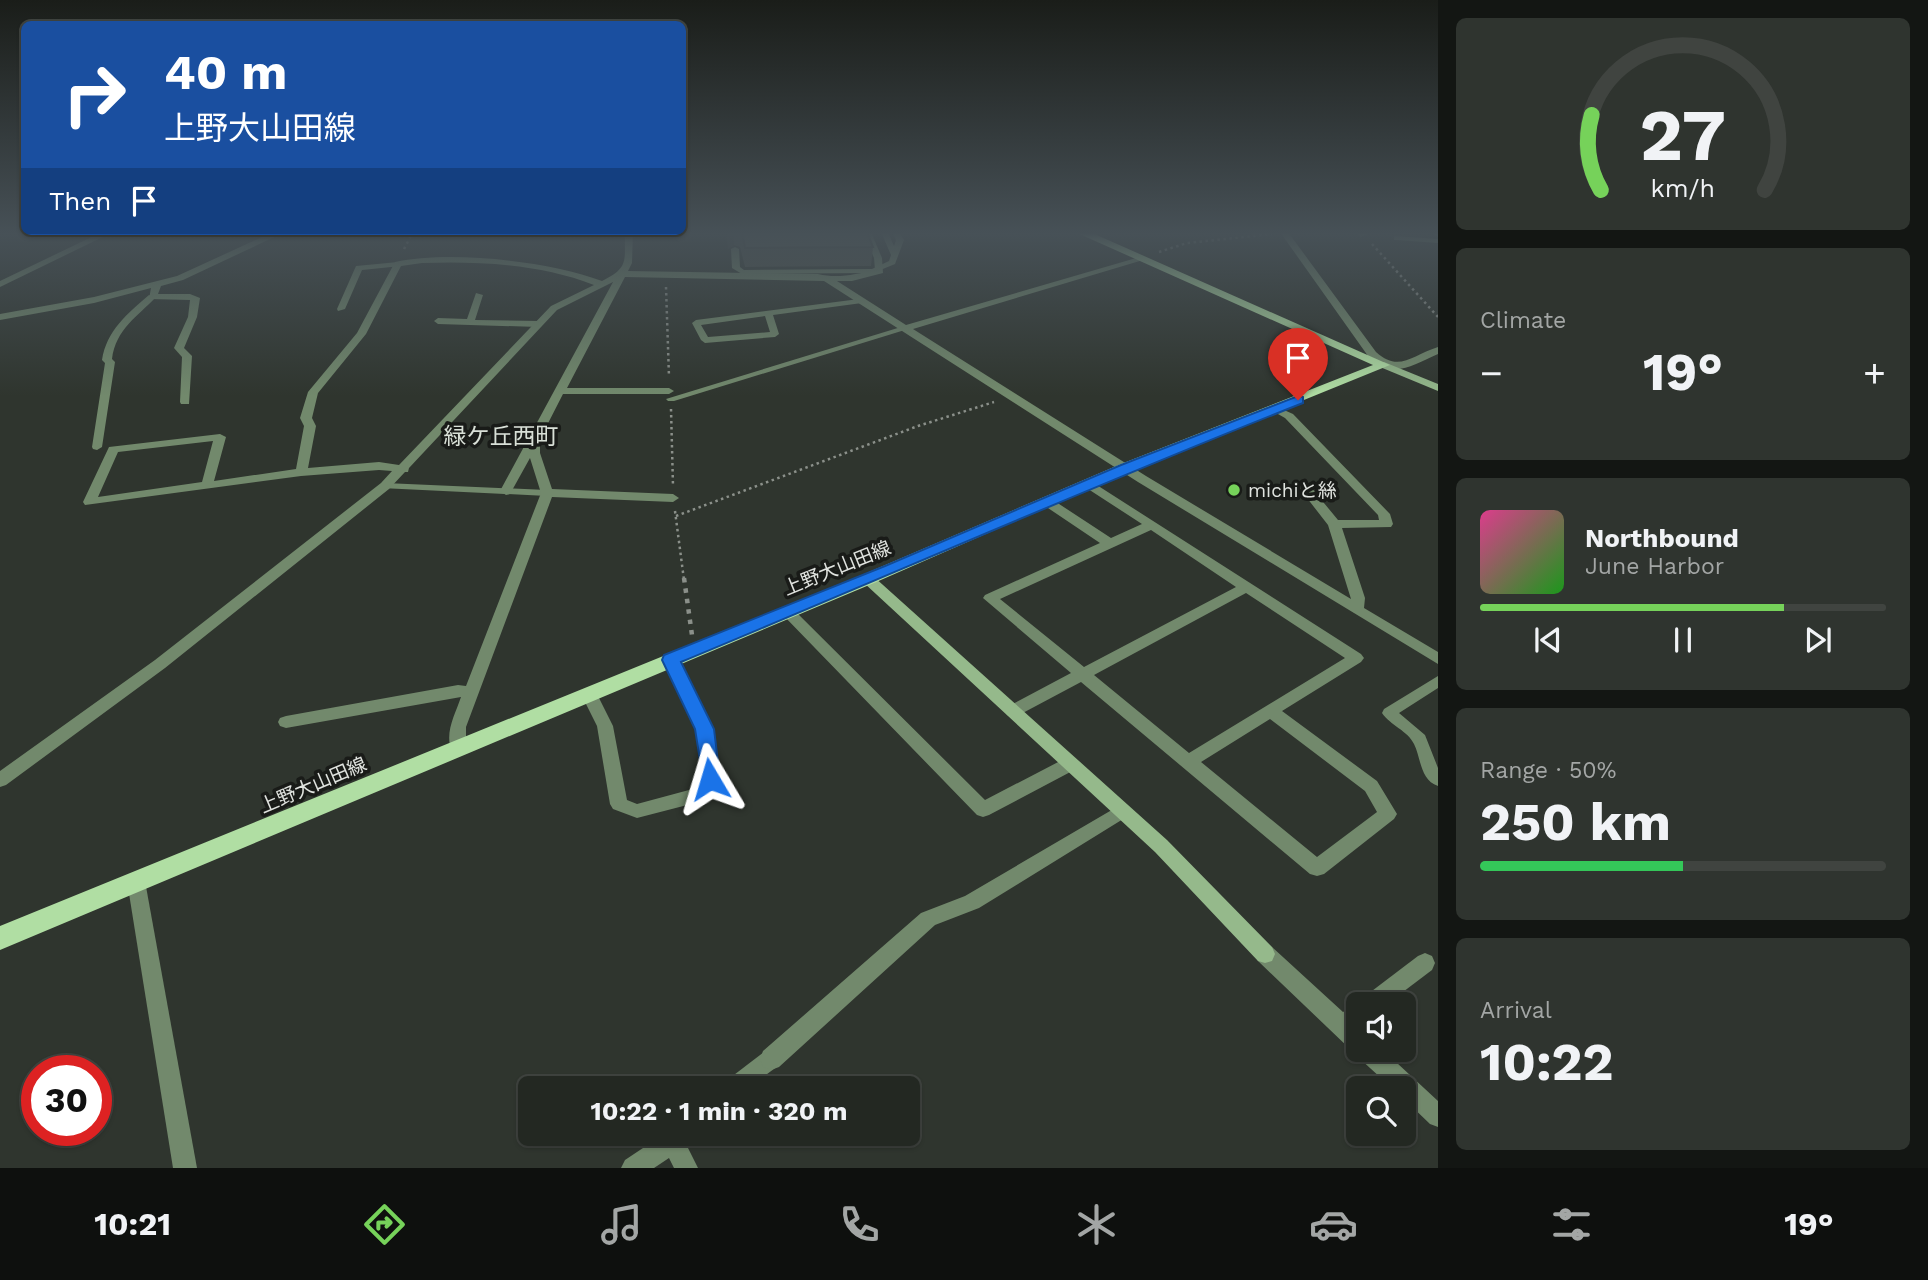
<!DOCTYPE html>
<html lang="en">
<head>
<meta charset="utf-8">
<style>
  :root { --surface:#232822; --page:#2f342f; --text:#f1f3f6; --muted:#a3a6a5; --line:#404440; --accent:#76d25a }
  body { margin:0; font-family:"Work Sans","Noto Sans JP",sans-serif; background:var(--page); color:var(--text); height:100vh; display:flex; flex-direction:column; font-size:26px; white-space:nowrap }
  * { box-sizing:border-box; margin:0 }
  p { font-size:23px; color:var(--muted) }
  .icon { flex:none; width:38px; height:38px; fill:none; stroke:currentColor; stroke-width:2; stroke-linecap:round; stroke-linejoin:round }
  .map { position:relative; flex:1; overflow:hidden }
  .drawer { display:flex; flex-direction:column; gap:18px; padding:18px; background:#131613; width:490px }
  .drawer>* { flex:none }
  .top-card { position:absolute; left:21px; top:21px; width:665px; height:214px; border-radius:10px; box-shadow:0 2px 5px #0004,0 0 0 2px var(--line); background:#1a4fa0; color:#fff; overflow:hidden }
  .tools { position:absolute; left:1346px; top:992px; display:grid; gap:14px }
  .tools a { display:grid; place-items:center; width:70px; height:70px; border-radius:10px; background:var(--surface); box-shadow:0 2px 5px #0004,0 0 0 2px var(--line); font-size:35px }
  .speed { position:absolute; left:21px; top:1055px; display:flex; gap:14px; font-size:35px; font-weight:700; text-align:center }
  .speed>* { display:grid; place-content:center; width:91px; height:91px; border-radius:50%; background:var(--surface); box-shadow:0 2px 5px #0004,0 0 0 2px var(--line); line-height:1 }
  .speed .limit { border:10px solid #d22; background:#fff; color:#111 }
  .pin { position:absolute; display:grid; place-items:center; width:60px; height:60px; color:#fff; margin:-72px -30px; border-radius:50% 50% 50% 0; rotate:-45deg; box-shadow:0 0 7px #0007 }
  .pin .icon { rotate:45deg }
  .me { position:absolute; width:77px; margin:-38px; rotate:353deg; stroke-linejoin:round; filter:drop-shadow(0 0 5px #0008) }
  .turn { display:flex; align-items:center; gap:24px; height:147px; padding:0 28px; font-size:32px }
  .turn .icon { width:91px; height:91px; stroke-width:2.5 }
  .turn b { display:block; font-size:49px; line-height:60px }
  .then { display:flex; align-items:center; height:66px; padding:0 28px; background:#0003; gap:14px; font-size:26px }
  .big { font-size:52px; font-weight:700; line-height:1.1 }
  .drawer .card { flex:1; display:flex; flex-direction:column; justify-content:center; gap:10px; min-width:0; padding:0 24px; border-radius:10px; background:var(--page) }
  .drawer .dial { align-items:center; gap:0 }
  .dial svg { height:182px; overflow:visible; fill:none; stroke:var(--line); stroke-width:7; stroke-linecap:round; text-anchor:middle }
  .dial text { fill:var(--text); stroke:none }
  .song { display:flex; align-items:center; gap:21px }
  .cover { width:84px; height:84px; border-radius:10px; background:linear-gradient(135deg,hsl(330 70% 55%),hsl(120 70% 35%)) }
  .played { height:7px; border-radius:4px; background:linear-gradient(90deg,var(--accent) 75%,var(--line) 75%) }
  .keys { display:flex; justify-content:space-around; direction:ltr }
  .heat { display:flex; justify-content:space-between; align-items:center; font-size:38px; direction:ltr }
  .charge { height:10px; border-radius:5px; background:linear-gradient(90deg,#34c759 50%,var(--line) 0) }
  .trip { position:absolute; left:518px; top:1076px; width:402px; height:70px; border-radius:10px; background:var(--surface); box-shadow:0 2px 5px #0004,0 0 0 2px var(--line); font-weight:700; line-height:70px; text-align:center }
  .dock { display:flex; height:112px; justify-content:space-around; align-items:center; background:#0e100e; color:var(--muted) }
  .dock .icon { width:49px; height:49px }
  .dock .active { color:var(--accent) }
  .dock b { font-size:32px; color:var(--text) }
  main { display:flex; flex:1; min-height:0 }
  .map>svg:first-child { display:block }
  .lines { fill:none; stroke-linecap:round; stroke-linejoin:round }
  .path-far1 { stroke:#8b908a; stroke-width:2.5; stroke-dasharray:2.5 3.5; stroke-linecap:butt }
  .path { stroke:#8b908a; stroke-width:4.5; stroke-dasharray:4.5 6; stroke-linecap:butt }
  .lane { fill:#72896c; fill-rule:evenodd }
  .street { fill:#72896c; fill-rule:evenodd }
  .secondary { fill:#95b98b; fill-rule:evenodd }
  .primary { fill:#b0dea3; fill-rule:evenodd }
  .wall { fill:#4a4f48 }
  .shaded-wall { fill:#3c403b }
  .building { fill:#565c54; stroke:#3c403b; stroke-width:2 }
  .route { fill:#1a73e8; stroke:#114b97; stroke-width:2 }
  .poi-dot { fill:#76d25a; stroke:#191b18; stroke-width:2.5 }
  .labels { text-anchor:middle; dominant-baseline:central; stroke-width:7; stroke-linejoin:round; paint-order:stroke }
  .poi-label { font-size:19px; fill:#e0e3df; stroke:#191b18; text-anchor:start }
  .street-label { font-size:19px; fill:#e0e3df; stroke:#191b18 }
  .quarter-label { font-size:23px; fill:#d9e0d7; stroke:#191b18 }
</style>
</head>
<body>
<main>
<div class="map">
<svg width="1438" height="1168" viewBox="0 0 1438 1168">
  <rect width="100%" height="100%" fill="#2f352e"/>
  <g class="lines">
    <!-- path-far1 -->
    <g class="path-far1">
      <path d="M1372 244 1438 317"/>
      <path d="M404 249 413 232"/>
      <path d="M1159 252 1187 243 1272 234"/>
      <path d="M666 287 669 377"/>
      <path d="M671 409 673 486"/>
      <path d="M675 511 684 580"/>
      <path d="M676 516 918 426 994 402"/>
    </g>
    <!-- path -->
    <path class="path" d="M684 578 692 635"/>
    <!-- lane -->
    <g class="lane">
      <path d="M881 232H888L894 246 896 240 892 232H899L904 240 895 264 873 273 742 274 732 268 731 249 735 247 739 249 740 267 744 270 872 269 889 261 891 255Z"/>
      <path d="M1358 232H1365L1367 235 1360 237Z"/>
      <path d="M1394 236 1438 239V243L1397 240H1394Z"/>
      <path d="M398 262 402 264 401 266 362 270 345 309 338 311 337 309 356 266Z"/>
      <path d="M476 293 483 295 475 320 539 321 543 324 539 327 438 324 434 321 438 318 467 319Z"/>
      <path d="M149 295 156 297C137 317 116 329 112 359L115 362 102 447 97 450 93 449 92 447 105 363 102 360C107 330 127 314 149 295Z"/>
      <path d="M859 299H862V303L773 315 779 334 775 337 705 343 701 340 692 323 696 320ZM765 316 770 332 708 337 701 325Z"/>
      <path d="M901 327 908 329 674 401H668L666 399Z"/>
      <path d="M385 483 547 490 552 493 547 496 381 488 380 486Z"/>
      <path d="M1438 676V688L1399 713 1425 735 1438 768V786C1420 780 1421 758 1414 744 1408 731 1390 725 1382 713L1384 709Z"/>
      <path d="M771 1049 778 1052 781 1059 778 1066 748 1088H723L726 1081 764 1052Z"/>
    </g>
    <!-- street -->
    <g class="street">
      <path d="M102 232H113L0 287V281Z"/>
      <path d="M273 232H285L183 280 161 286 158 294H190L200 298 197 317 184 348 192 356 189 404H181L180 402 182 357 174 348 188 317 190 300 149 299 151 288 94 303 0 320V314L94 297 177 276Z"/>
      <path d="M625 232H633L632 263 628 271 818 274C838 279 856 274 875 270L874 258 863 232H871L882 258 883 273 852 281H837L906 325 1143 256V260L913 329 1146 476 1351 599 1328 525 1300 489 1306 485 1310 486 1338 520H1379L1378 515 1285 418 1269 409 1275 406 1293 414 1390 514 1393 524 1391 527 1342 528 1365 598 1364 608 1438 652V664L1138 482 824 281 625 277 567 388H669L674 391 669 394H563L540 439V453L552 489 673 494 679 498 673 502 552 497 466 727V747L464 752 458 754 452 752C444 733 455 715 461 697L286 728 280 726 278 722 280 718 286 716 458 685 466 686 541 493 530 458 510 494 506 495 500 491 613 282 557 310 409 468 408 472H405L389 489 165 668 6 785 0 787V771L155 660 381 483 392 471 379 470 301 476 85 505 83 502 109 447 220 434 226 437 214 481 296 469 304 426 300 418 308 392 357 333 395 262C450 250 549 261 602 281 630 267 624 261 625 232ZM422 263C479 261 541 264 594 285L551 306 399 465 379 462 308 468 316 426 312 418 318 393 366 334 401 266ZM213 441 202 482 98 497 118 452Z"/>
      <path d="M1280 232H1288L1376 352C1399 373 1412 355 1438 347V354C1410 366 1394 380 1368 356Z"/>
      <path d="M1431 232H1438V237Z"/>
      <path d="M1089 480 1361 654 1364 658 1361 662 1282 711 1377 781 1397 814 1394 819 1324 874 1317 876 1310 874 1081 682 1019 715 1013 717 1007 715 1005 711 1007 707 1071 673 983 598 985 595 1100 543 1045 506 1043 503 1045 500H1053L1111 538 1142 524 1085 487 1083 484 1085 481ZM1151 530 1236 587 1084 667 1000 599ZM1246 593 1345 658 1189 753 1094 675ZM1270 719 1365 791 1377 812 1317 857 1201 762Z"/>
      <path d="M787 606 792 608 985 800 1064 759 1070 757 1076 759 1078 764 1076 769 989 815 983 817 977 815 782 614 780 611 782 608Z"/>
      <path d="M671 655 676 656 679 660 713 729 719 779 701 801 695 803 637 818 613 809 610 804 597 726 581 694 583 690H595L613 726 627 800 637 804 689 790 701 777 697 729 663 660 666 656Z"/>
      <path d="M1122 804 1128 806 1131 811 1128 816 979 908 935 925 779 1067 771 1070 763 1067 760 1059 763 1051 921 913 965 896Z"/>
      <path d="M136 873 143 875 145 881 197 1168H173L127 881 129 875Z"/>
      <path d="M1265 945 1272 947 1343 1012 1358 1004H1360H1358V1050H1383L1438 1101V1127L1430 1124 1404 1099V1088H1392L1359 1058 1357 1051 1350 1049 1258 961 1255 954 1258 947Z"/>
      <path d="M1425 953 1432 956 1435 963 1432 970 1387 1004H1361L1364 997 1418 956Z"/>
      <path d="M664 1134H681L698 1168H674L669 1158 654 1168H621L625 1160Z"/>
    </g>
    <!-- secondary -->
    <g class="secondary">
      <path d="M1384 362 1438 384V391L1380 367 1379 365Z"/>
      <path d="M868 574 873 576 1167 840 1272 947 1275 954 1272 961 1265 963 1258 961 1155 852 863 582 861 579 863 576Z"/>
    </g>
    <!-- primary -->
    <path class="primary" d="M1075 232H1090L1390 365 1131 470 874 583 0 950V926L862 575 1121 464 1373 365Z"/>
  </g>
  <!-- wall -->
  <path class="wall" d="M718 232H867L873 247 871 266 745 267 740 247 734 245 728 249 727 234H718Z"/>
  <!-- shaded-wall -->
  <path class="shaded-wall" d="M729 232H734V245L728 249Z"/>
  <!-- building -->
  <path class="building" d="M742 232H867L873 247 745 248Z"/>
  <!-- sky -->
  <linearGradient id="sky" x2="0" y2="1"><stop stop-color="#1a1d19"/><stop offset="0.59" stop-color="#475157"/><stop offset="1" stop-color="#475157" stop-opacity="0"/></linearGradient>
  <rect width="1438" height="396" fill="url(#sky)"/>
  <!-- route -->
  <path class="route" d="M1298 396 1303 397V403C1094 485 888 576 681 662L714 729 720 779 717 785 710 787 704 785 695 729 662 660 664 655 885 566 1121 465Z"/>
  <!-- markers -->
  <circle class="poi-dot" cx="1234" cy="490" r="7"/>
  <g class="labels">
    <!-- poi labels -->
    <g class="poi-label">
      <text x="1248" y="490">michiと絲</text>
    </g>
    <!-- street labels -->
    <g class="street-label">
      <text transform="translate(837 568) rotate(-22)">上野大山田線</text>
      <text transform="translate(313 785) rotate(-23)">上野大山田線</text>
    </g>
    <!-- quarter labels -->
    <g class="quarter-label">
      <text x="501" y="436">緑ケ丘西町</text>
    </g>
  </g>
</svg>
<div class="tools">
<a><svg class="icon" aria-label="sound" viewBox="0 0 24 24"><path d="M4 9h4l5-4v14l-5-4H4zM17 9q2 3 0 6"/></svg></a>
<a><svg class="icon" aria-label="search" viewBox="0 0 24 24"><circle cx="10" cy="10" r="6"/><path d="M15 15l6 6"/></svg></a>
</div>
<div class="speed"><div class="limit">30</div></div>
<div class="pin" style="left:1298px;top:400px;background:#d93025"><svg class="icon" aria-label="arrive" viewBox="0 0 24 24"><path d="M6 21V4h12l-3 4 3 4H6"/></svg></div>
<svg class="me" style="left:710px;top:779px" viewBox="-20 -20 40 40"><path d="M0-17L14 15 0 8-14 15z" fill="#1a73e8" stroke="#fff" stroke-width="4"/></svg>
<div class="trip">10:22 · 1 min · 320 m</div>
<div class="top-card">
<div class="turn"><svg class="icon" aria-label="right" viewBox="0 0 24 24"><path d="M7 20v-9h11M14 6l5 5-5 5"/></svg><div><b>40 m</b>上野大山田線</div></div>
<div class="then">Then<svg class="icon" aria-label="arrive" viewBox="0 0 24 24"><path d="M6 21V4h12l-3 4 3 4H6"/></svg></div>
</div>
</div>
<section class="drawer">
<div class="card dial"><svg viewBox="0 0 100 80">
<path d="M14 69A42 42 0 1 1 86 69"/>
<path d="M14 69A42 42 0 0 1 10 36" stroke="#76d25a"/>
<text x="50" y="56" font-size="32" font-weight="700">27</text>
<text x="50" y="72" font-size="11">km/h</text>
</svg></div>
<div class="card"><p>Climate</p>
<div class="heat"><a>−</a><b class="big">19°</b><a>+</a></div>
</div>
<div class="card">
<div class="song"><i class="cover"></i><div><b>Northbound</b><p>June Harbor</p></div></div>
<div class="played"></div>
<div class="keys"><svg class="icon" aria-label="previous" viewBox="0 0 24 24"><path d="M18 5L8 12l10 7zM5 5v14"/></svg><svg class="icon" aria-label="pause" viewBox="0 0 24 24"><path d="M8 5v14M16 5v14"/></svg><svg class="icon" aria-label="next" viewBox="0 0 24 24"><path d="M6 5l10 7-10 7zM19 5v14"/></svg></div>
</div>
<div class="card"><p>Range · 50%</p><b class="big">250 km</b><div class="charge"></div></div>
<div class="card"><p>Arrival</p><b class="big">10:22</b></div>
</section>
</main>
<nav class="dock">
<b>10:21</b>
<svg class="icon active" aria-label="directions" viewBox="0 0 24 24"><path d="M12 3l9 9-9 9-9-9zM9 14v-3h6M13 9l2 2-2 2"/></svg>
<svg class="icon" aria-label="music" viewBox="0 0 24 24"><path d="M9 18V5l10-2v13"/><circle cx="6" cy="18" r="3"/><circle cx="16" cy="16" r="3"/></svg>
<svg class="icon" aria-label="phone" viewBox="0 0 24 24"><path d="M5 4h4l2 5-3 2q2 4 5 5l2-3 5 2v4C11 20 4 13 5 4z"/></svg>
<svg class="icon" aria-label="climate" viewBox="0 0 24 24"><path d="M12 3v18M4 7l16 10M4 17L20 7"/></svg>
<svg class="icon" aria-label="car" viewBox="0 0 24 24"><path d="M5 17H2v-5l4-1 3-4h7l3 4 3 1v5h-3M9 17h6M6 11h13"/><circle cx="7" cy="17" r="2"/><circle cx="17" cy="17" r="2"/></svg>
<svg class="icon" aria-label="filters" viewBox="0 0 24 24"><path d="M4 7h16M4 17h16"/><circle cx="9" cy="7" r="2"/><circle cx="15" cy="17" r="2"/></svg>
<b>19°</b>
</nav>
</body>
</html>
